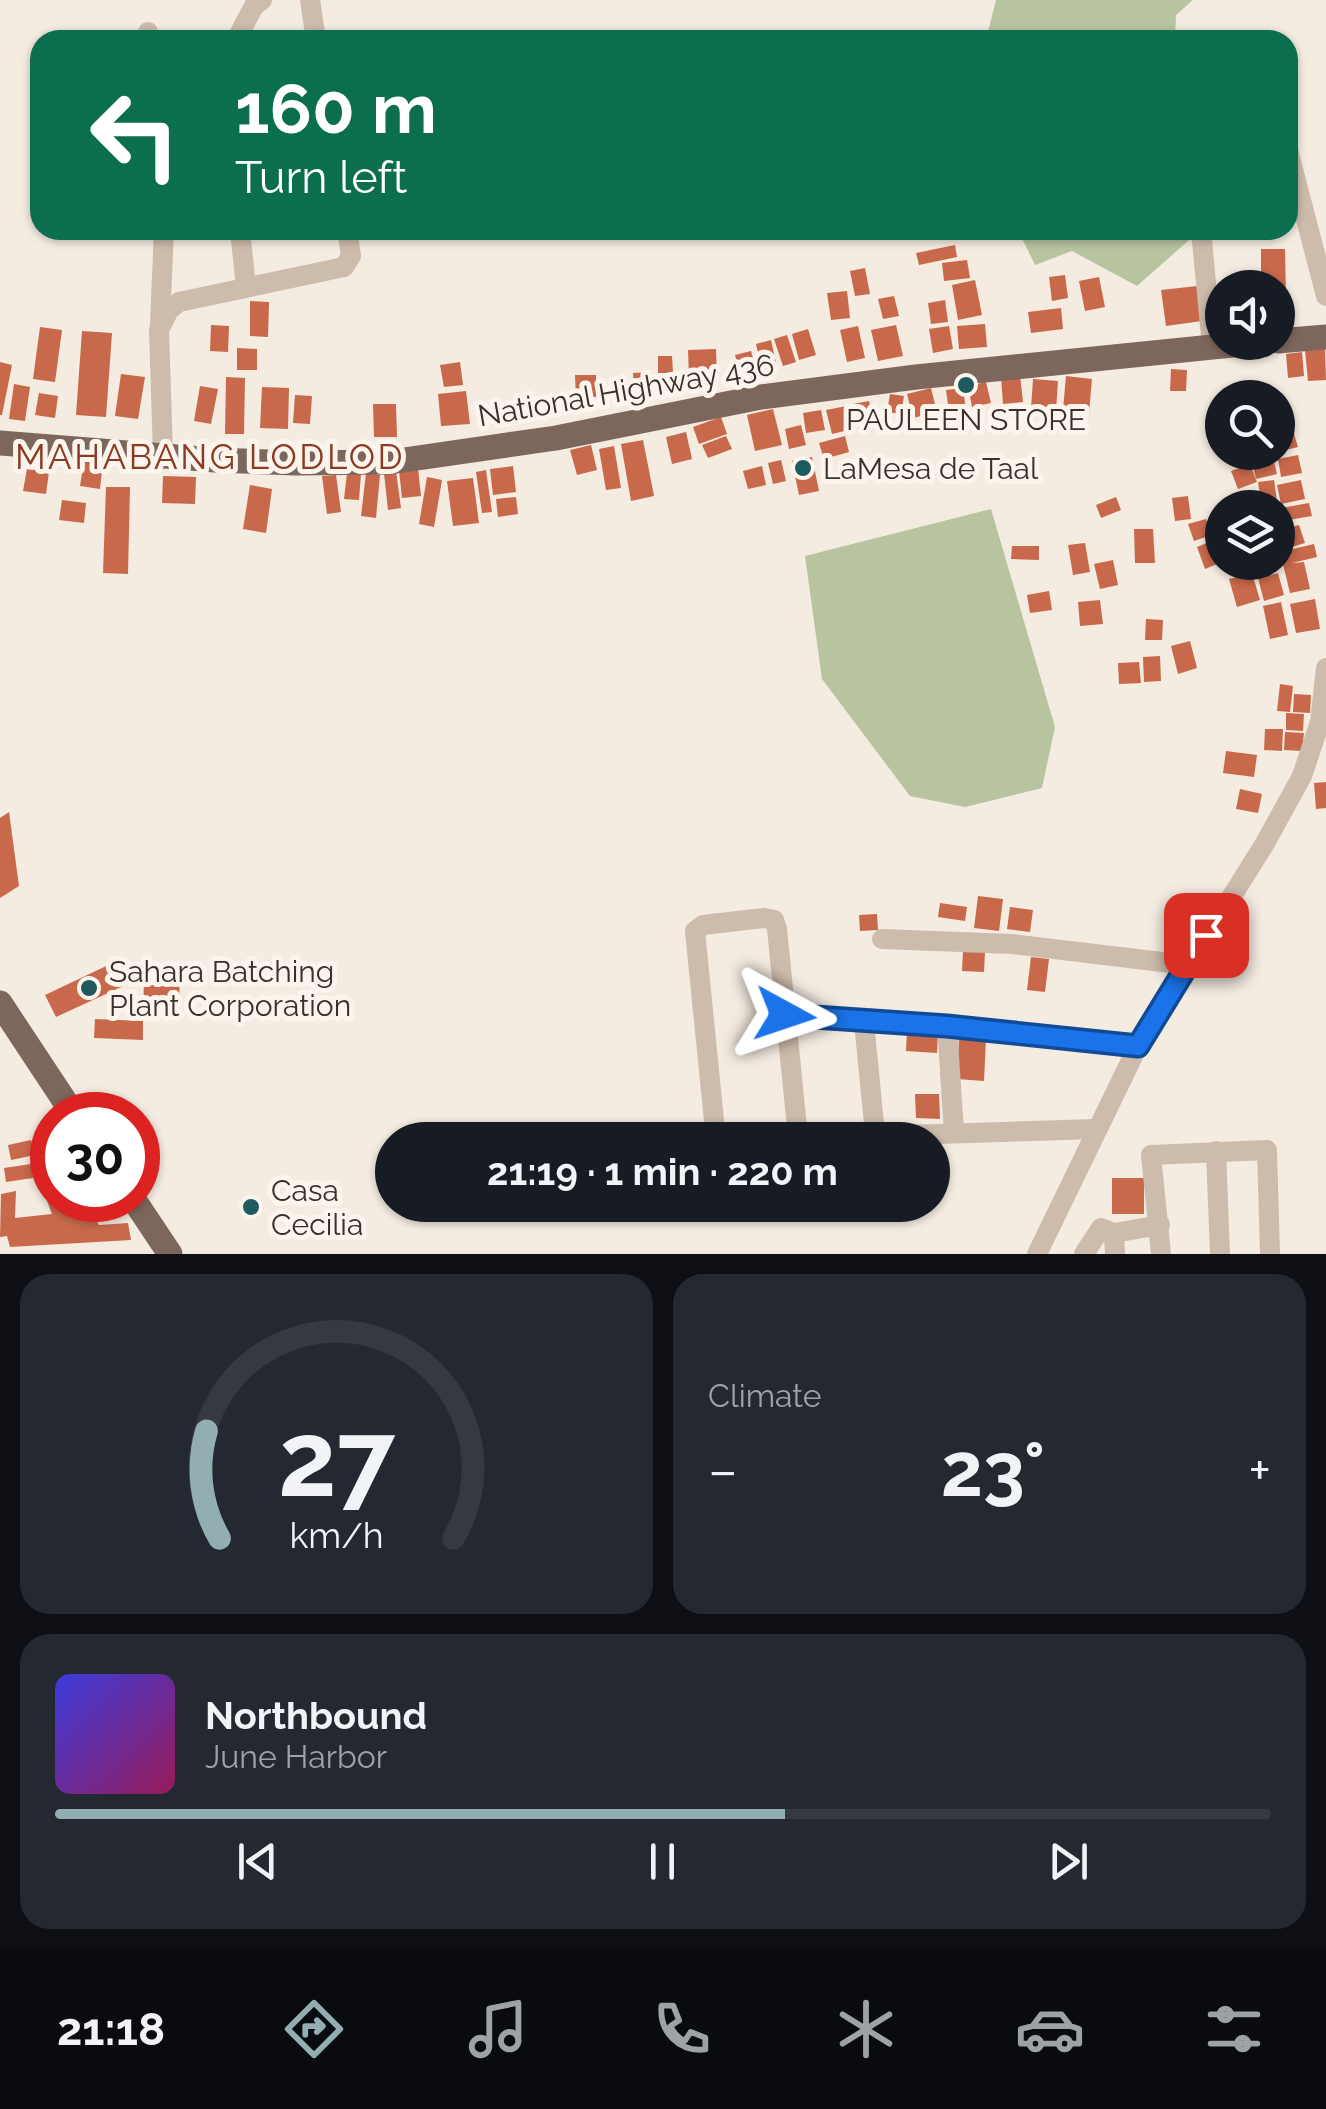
<!DOCTYPE html>
<html lang="en">
<head>
<meta charset="utf-8">
<style>
  :root { --surface:#171b24; --page:#242831; --text:#f1f3f6; --muted:#9ea1a6; --line:#363941; --accent:#92aeb2 }
  body { margin:0; font-family:Raleway,sans-serif; background:var(--page); color:var(--text); height:100vh; display:flex; flex-direction:column; font-size:38px; white-space:nowrap }
  * { box-sizing:border-box; margin:0 }
  p { font-size:32px; color:var(--muted) }
  .icon { flex:none; width:55px; height:55px; fill:none; stroke:currentColor; stroke-width:2; stroke-linecap:round; stroke-linejoin:round }
  .map { position:relative; height:1254px; overflow:hidden }
  .panel { display:flex; flex-direction:column; gap:20px; padding:20px; background:#0d0f14; flex:1 }
  .panel>* { flex:none }
  .top-card { position:absolute; left:30px; top:30px; width:1268px; height:210px; border-radius:30px; box-shadow:0 2px 8px #0004; background:#0b6e4f; color:#fff; overflow:hidden }
  .buttons { position:absolute; left:1205px; top:270px; display:grid; gap:20px }
  .buttons a { display:grid; place-items:center; width:90px; height:90px; border-radius:50%; background:var(--surface); box-shadow:0 2px 8px #0004; font-size:50px }
  .speed { position:absolute; left:30px; top:1092px; display:flex; gap:20px; font-size:50px; font-weight:700; text-align:center }
  .speed>* { display:grid; place-content:center; width:130px; height:130px; border-radius:50%; background:var(--surface); box-shadow:0 2px 8px #0004; line-height:1 }
  .speed .limit { border:15px solid #d22; background:#fff; color:#111 }
  .pin { position:absolute; display:grid; place-items:center; width:85px; height:85px; color:#fff; margin:-42px; border-radius:20px; box-shadow:0 5px 15px #0006 }
  .me { position:absolute; width:110px; margin:-55px; rotate:95deg; stroke-linejoin:round; filter:drop-shadow(0 0 8px #0008) }
  .turn { display:flex; align-items:center; gap:35px; height:210px; padding:0 40px; font-size:45px }
  .turn .icon { width:130px; height:130px; stroke-width:2.5 }
  .turn b { display:block; font-size:70px; line-height:85px }
  .big { font-size:75px; font-weight:700; line-height:1.1 }
  .panel .widget { flex:1; display:flex; flex-direction:column; justify-content:center; gap:15px; min-width:0; padding:0 35px; border-radius:30px; background:var(--page) }
  .panel .dial { align-items:center; gap:0 }
  .dial svg { height:260px; overflow:visible; fill:none; stroke:var(--line); stroke-width:7; stroke-linecap:round; text-anchor:middle }
  .dial text { fill:var(--text); stroke:none }
  .song { display:flex; align-items:center; gap:30px }
  .cover { width:120px; height:120px; border-radius:15px; background:linear-gradient(135deg,hsl(240 70% 55%),hsl(330 70% 35%)) }
  .played { height:10px; border-radius:5px; background:linear-gradient(90deg,var(--accent) 60%,var(--line) 60%) }
  .keys { display:flex; justify-content:space-around; direction:ltr }
  .heat { display:flex; justify-content:space-between; align-items:center; font-size:55px; direction:ltr }
  .panel .tiles { flex:1; display:grid; gap:20px; grid-template-columns:1fr 1fr }
  .widget:last-child { grid-column:span 2 }
  .trip { position:absolute; left:375px; top:1122px; width:575px; height:100px; border-radius:50px; background:var(--surface); box-shadow:0 2px 8px #0004; font-weight:700; line-height:100px; text-align:center }
  .tab-bar { display:flex; height:160px; justify-content:space-around; align-items:center; background:#090b0e; color:var(--muted) }
  .tab-bar .icon { width:70px; height:70px }
  .tab-bar .active { color:var(--accent) }
  .tab-bar b { font-size:45px; color:var(--text) }
  .map>svg:first-child { display:block }
  .green { fill:#b8c4a0 }
  .building { fill:#c8694b }
  .lines { fill:none; stroke-linecap:round; stroke-linejoin:round }
  .minor { stroke:#cdbbac; stroke-width:20 }
  .major { stroke:#7d675c; stroke-width:25 }
  .route-casing { stroke:#114b97; stroke-width:25 }
  .route { stroke:#1a73e8; stroke-width:18 }
  .poi-dot { fill:#1f5a5e; stroke:#fbf5ee; stroke-width:4 }
  .labels { text-anchor:middle; dominant-baseline:central; stroke-width:10; stroke-linejoin:round; paint-order:stroke }
  .street-label { font-size:30px; fill:#3b302b; stroke:#fbf5ee }
  .poi-label { font-size:30px; fill:#3b302b; stroke:#fbf5ee; text-anchor:start }
  .quarter-label { font-size:35px; letter-spacing:2.5px; fill:#8c3b22; stroke:#fbf5ee }
</style>
</head>
<body>
<div class="map">
<svg width="1326" height="1254" viewBox="0 0 1326 1254">
  <rect width="100%" height="100%" fill="#f4ebe1"/>
  <!-- green -->
  <g class="green">
    <path d="M996 0H1193L1176 15 1175 40H986Z"/>
    <path d="M1018 230H1197V233L1137 286 1072 251 1035 265Z"/>
    <path d="M991 509 1055 727 1042 788 965 807 910 796 822 679 805 556Z"/>
  </g>
  <!-- building -->
  <g class="building">
    <path d="M955 245 957 257 919 265 916 253Z"/>
    <path d="M1261 249H1285L1286 297H1278V288H1261Z"/>
    <path d="M967 260 970 278 944 281 942 263Z"/>
    <path d="M865 268 870 294 855 296 850 271Z"/>
    <path d="M1065 275 1068 298 1052 301 1049 277Z"/>
    <path d="M1099 277 1105 307 1085 311 1079 281Z"/>
    <path d="M975 280 982 315 958 320 952 285Z"/>
    <path d="M1197 286 1202 321 1166 326 1161 290Z"/>
    <path d="M847 291 850 318 831 320 827 293Z"/>
    <path d="M894 296 899 316 883 319 878 299Z"/>
    <path d="M945 300 948 322 931 324 928 303Z"/>
    <path d="M250 301 269 302 268 337 250 336Z"/>
    <path d="M1061 308 1063 329 1031 333 1028 312Z"/>
    <path d="M985 324 987 347 959 349 957 326Z"/>
    <path d="M211 325 229 326 228 352 210 351Z"/>
    <path d="M896 325 903 356 878 361 871 330Z"/>
    <path d="M858 326 865 358 847 362 840 330Z"/>
    <path d="M949 326 953 349 933 353 929 329Z"/>
    <path d="M40 327 62 330 55 382 33 379Z"/>
    <path d="M808 329 816 355 799 360 792 334Z"/>
    <path d="M82 331 112 333 106 417 76 415Z"/>
    <path d="M787 335 796 362 783 366 774 339Z"/>
    <path d="M771 340 777 367 762 370 756 344Z"/>
    <path d="M1325 347 1326 380 1308 381 1305 350Z"/>
    <path d="M237 348 257 349V370H237Z"/>
    <path d="M716 349 717 377 689 378 688 350Z"/>
    <path d="M751 351 757 373 741 377 735 355Z"/>
    <path d="M1302 352 1304 376 1288 378 1286 354Z"/>
    <path d="M658 356H672L673 373H658Z"/>
    <path d="M0 362 12 365 2 415H0Z"/>
    <path d="M460 362 463 385 444 387 440 365Z"/>
    <path d="M1171 369 1187 370 1186 391H1170Z"/>
    <path d="M652 372 653 387 634 388 633 373Z"/>
    <path d="M121 374 145 377 138 419 115 416Z"/>
    <path d="M575 375H596V397H576Z"/>
    <path d="M1020 375 1023 402 1003 404 1001 377Z"/>
    <path d="M1066 376 1092 379 1089 413 1063 410Z"/>
    <path d="M226 377 245 378 244 434H225Z"/>
    <path d="M1033 379 1058 381 1056 410 1031 408Z"/>
    <path d="M986 382 991 403 972 407 968 386Z"/>
    <path d="M14 384 30 387 25 421 9 419Z"/>
    <path d="M200 386 218 389 211 424 194 421Z"/>
    <path d="M262 387 289 388 288 429 260 428Z"/>
    <path d="M931 388 937 412 913 418 907 394Z"/>
    <path d="M963 388 967 418 950 419 946 390Z"/>
    <path d="M466 391 470 424 441 426 438 394Z"/>
    <path d="M39 393 58 396 55 418 35 415Z"/>
    <path d="M890 394 904 396 901 414 887 412Z"/>
    <path d="M295 395 312 396 310 424 293 423Z"/>
    <path d="M869 401 875 425 859 429 853 404Z"/>
    <path d="M373 404H396L397 437H374Z"/>
    <path d="M847 406 853 429 832 434 826 410Z"/>
    <path d="M773 409 782 445 755 451 747 415Z"/>
    <path d="M821 410 825 430 806 433 803 413Z"/>
    <path d="M721 417 727 434 699 444 693 427Z"/>
    <path d="M1291 424 1298 447 1278 452V428Z"/>
    <path d="M801 425 806 445 789 449 785 429Z"/>
    <path d="M686 432 692 459 672 464 666 437Z"/>
    <path d="M726 436 732 449 708 458 702 445Z"/>
    <path d="M845 436 849 452 824 459 819 443Z"/>
    <path d="M643 440 654 496 631 501 621 444Z"/>
    <path d="M591 445 597 470 577 475 570 450Z"/>
    <path d="M614 446 621 488 606 490 599 449Z"/>
    <path d="M1272 453 1277 474 1256 479 1251 458Z"/>
    <path d="M1298 455 1302 473 1281 477 1278 459Z"/>
    <path d="M812 457 819 491 799 495 792 461Z"/>
    <path d="M84 460 103 462 100 489 80 486Z"/>
    <path d="M781 460 786 481 773 484 768 463Z"/>
    <path d="M1250 464 1257 482 1238 489 1231 471Z"/>
    <path d="M513 466 516 492 493 495 490 469Z"/>
    <path d="M762 466 766 485 748 489 743 471Z"/>
    <path d="M418 468 421 496 402 498 399 470Z"/>
    <path d="M27 469 49 472 46 494 23 491Z"/>
    <path d="M486 470 492 512 482 513 476 472Z"/>
    <path d="M396 471 401 508 388 510 384 473Z"/>
    <path d="M347 473 361 474 359 500 344 499Z"/>
    <path d="M366 473 380 475 376 518 361 516Z"/>
    <path d="M336 475 341 512 327 514 322 476Z"/>
    <path d="M163 476 196 477 195 504 162 503Z"/>
    <path d="M427 477 442 480 434 527 419 524Z"/>
    <path d="M473 478 479 523 453 526 447 481Z"/>
    <path d="M1274 480 1278 508H1262L1258 482Z"/>
    <path d="M1301 480 1305 499 1281 504 1277 485Z"/>
    <path d="M250 485 272 489 266 533 243 529Z"/>
    <path d="M106 487H130L128 574 103 573Z"/>
    <path d="M1188 496 1191 519 1175 521 1172 498Z"/>
    <path d="M516 497 518 514 498 517 496 499Z"/>
    <path d="M1116 497 1121 510 1101 518 1096 505Z"/>
    <path d="M62 500 86 503 84 523 59 520Z"/>
    <path d="M1309 503 1312 516 1283 521 1281 508Z"/>
    <path d="M1206 519 1212 535 1194 541 1188 524Z"/>
    <path d="M1299 525 1305 543 1292 547 1287 528Z"/>
    <path d="M1134 529H1153L1155 563H1135Z"/>
    <path d="M1216 539 1222 562 1205 569 1197 547Z"/>
    <path d="M1085 543 1090 572 1073 575 1068 545Z"/>
    <path d="M1314 544 1317 557 1292 563 1304 562 1310 589 1290 593 1280 552Z"/>
    <path d="M1012 546H1039V560L1011 559Z"/>
    <path d="M1113 560 1118 585 1100 589 1094 564Z"/>
    <path d="M1252 573 1260 600 1237 607 1229 579Z"/>
    <path d="M1278 573 1284 595 1264 601 1258 578Z"/>
    <path d="M1049 591 1052 610 1030 613 1027 595Z"/>
    <path d="M1315 599 1320 629 1296 633 1290 604Z"/>
    <path d="M1100 600 1103 624 1080 626 1078 602Z"/>
    <path d="M1281 602 1288 635 1270 639 1263 606Z"/>
    <path d="M1146 619 1163 620 1162 640H1145Z"/>
    <path d="M1190 641 1197 668 1178 674 1171 646Z"/>
    <path d="M1160 656 1161 681 1144 682 1143 657Z"/>
    <path d="M1139 662 1141 683 1119 684 1118 663Z"/>
    <path d="M1280 684 1293 686 1290 712 1277 711Z"/>
    <path d="M1294 694 1311 695 1310 713 1293 712Z"/>
    <path d="M1286 713 1304 714 1303 731 1286 730Z"/>
    <path d="M1265 729H1283L1282 751 1264 750Z"/>
    <path d="M1285 732 1304 733 1302 751 1284 750Z"/>
    <path d="M1226 751 1257 755 1254 777 1223 773Z"/>
    <path d="M1326 782V808L1316 809 1314 783Z"/>
    <path d="M1240 789 1262 794 1258 813 1236 809Z"/>
    <path d="M9 812 19 886 0 898V818Z"/>
    <path d="M978 896 1003 899 999 931 974 928Z"/>
    <path d="M940 903 967 907 965 921 938 917Z"/>
    <path d="M1010 907 1033 910 1030 932 1007 929Z"/>
    <path d="M877 914 878 930 860 931 859 915Z"/>
    <path d="M963 951 985 952 984 972 962 971Z"/>
    <path d="M1031 957 1049 959 1045 992 1027 990Z"/>
    <path d="M121 959 132 982 56 1017 45 995Z"/>
    <path d="M144 978 180 979 178 1019 143 1017Z"/>
    <path d="M95 1019 143 1021V1040L94 1038Z"/>
    <path d="M907 1031H938L937 1053 906 1051Z"/>
    <path d="M959 1037 986 1038 984 1081 957 1079Z"/>
    <path d="M915 1094H939L940 1119 916 1118Z"/>
    <path d="M31 1140 35 1155 11 1160 8 1145Z"/>
    <path d="M31 1164 33 1178 6 1182 4 1168Z"/>
    <rect x="1112" y="1178" width="32" height="36"/>
    <path d="M52 1184V1200H84L99 1225 128 1223 131 1240 10 1247 7 1236 0 1237 1 1194 16 1191 15 1218 52 1214 41 1185Z"/>
    <path d="M865 1205H887V1217L866 1219Z"/>
  </g>
  <g class="lines">
    <!-- minor -->
    <g class="minor">
      <path d="M310 0 316 40"/>
      <path d="M148 32 149 40"/>
      <path d="M236 40 254 6 262 0"/>
      <path d="M1288 150 1326 296"/>
      <path d="M240 230 246 287"/>
      <path d="M1201 230 1212 347"/>
      <path d="M160 323 164 230"/>
      <path d="M163 455 159 330 169 310 179 302 344 267 351 256 347 230"/>
      <path d="M882 939 1012 944 1187 965"/>
      <path d="M785 1015 947 1026 1138 1046"/>
      <path d="M864 1022 875 1134"/>
      <path d="M947 1026 954 1132"/>
      <path d="M716 1140 695 931 703 925 764 918 774 920 777 929 798 1137"/>
      <path d="M750 1140 1096 1129"/>
      <path d="M1216 1151 1220 1254"/>
      <path d="M1037 1254 1138 1046 1264 845 1302 776 1320 722 1326 668"/>
      <path d="M1084 1254 1101 1228 1114 1233"/>
      <path d="M1115 1254 1114 1233 1160 1225"/>
      <path d="M1161 1254 1151 1155 1267 1150 1270 1254"/>
    </g>
    <!-- major -->
    <g class="major">
      <path d="M1278 341 1326 337"/>
      <path d="M0 443 215 460 296 463 390 462 556 438 761 397 916 377 1262 342"/>
      <path d="M0 1003 74 1115"/>
      <path d="M134 1200 170 1254"/>
    </g>
  </g>
  <g class="lines">
    <!-- route casing -->
    <g class="route-casing">
      <path id="route" d="M785 1015 947 1026 1138 1046 1206 935"/>
    </g>
    <!-- route -->
    <use href="#route" class="route"/>
  </g>
  <!-- markers -->
  <g class="poi-dot">
    <circle cx="966" cy="385" r="10"/>
    <circle cx="803" cy="468" r="10"/>
    <circle cx="89" cy="988" r="10"/>
    <circle cx="251" cy="1207" r="10"/>
  </g>
  <g class="labels">
    <!-- street labels -->
    <g class="street-label">
      <text transform="translate(626 390) rotate(-10)">National Highway 436</text>
    </g>
    <!-- poi labels -->
    <g class="poi-label">
      <text x="966" y="419" text-anchor="middle">PAULEEN STORE</text>
      <text x="823" y="468">LaMesa de Taal</text>
      <text x="109" y="971">Sahara Batching<tspan x="109" dy="34">Plant Corporation</tspan></text>
      <text x="271" y="1190">Casa<tspan x="271" dy="34">Cecilia</tspan></text>
    </g>
    <!-- quarter labels -->
    <g class="quarter-label">
      <text x="210" y="456">MAHABANG LODLOD</text>
    </g>
  </g>
</svg>
<div class="buttons">
<a><svg class="icon" aria-label="sound" viewBox="0 0 24 24"><path d="M4 9h4l5-4v14l-5-4H4zM17 9q2 3 0 6"/></svg></a>
<a><svg class="icon" aria-label="search" viewBox="0 0 24 24"><circle cx="10" cy="10" r="6"/><path d="M15 15l6 6"/></svg></a>
<a><svg class="icon" aria-label="layers" viewBox="0 0 24 24"><path d="M12 4l9 5-9 5-9-5zM3 14l9 5 9-5"/></svg></a>
</div>
<div class="speed"><div class="limit">30</div></div>
<div class="pin" style="left:1206px;top:935px;background:#d93025"><svg class="icon" aria-label="arrive" viewBox="0 0 24 24"><path d="M6 21V4h12l-3 4 3 4H6"/></svg></div>
<svg class="me" style="left:785px;top:1015px" viewBox="-20 -20 40 40"><path d="M0-17L14 15 0 8-14 15z" fill="#1a73e8" stroke="#fff" stroke-width="4"/></svg>
<div class="trip">21:19 · 1 min · 220 m</div>
<div class="top-card">
<div class="turn"><svg class="icon" aria-label="left" viewBox="0 0 24 24"><path d="M17 20v-9H6M10 6l-5 5 5 5"/></svg><div><b>160 m</b>Turn left</div></div>
</div>
</div>
<section class="panel">
<div class="tiles">
<div class="widget dial"><svg viewBox="0 0 100 80">
<path d="M14 69A42 42 0 1 1 86 69"/>
<path d="M14 69A42 42 0 0 1 10 36" stroke="#92aeb2"/>
<text x="50" y="56" font-size="32" font-weight="700">27</text>
<text x="50" y="72" font-size="11">km/h</text>
</svg></div>
<div class="widget"><p>Climate</p>
<div class="heat"><a>−</a><b class="big">23°</b><a>+</a></div>
</div>
<div class="widget">
<div class="song"><i class="cover"></i><div><b>Northbound</b><p>June Harbor</p></div></div>
<div class="played"></div>
<div class="keys"><svg class="icon" aria-label="previous" viewBox="0 0 24 24"><path d="M18 5L8 12l10 7zM5 5v14"/></svg><svg class="icon" aria-label="pause" viewBox="0 0 24 24"><path d="M8 5v14M16 5v14"/></svg><svg class="icon" aria-label="next" viewBox="0 0 24 24"><path d="M6 5l10 7-10 7zM19 5v14"/></svg></div>
</div>
</div>
</section>
<nav class="tab-bar">
<b>21:18</b>
<svg class="icon active" aria-label="directions" viewBox="0 0 24 24"><path d="M12 3l9 9-9 9-9-9zM9 14v-3h6M13 9l2 2-2 2"/></svg>
<svg class="icon" aria-label="music" viewBox="0 0 24 24"><path d="M9 18V5l10-2v13"/><circle cx="6" cy="18" r="3"/><circle cx="16" cy="16" r="3"/></svg>
<svg class="icon" aria-label="phone" viewBox="0 0 24 24"><path d="M5 4h4l2 5-3 2q2 4 5 5l2-3 5 2v4C11 20 4 13 5 4z"/></svg>
<svg class="icon" aria-label="climate" viewBox="0 0 24 24"><path d="M12 3v18M4 7l16 10M4 17L20 7"/></svg>
<svg class="icon" aria-label="car" viewBox="0 0 24 24"><path d="M5 17H2v-5l4-1 3-4h7l3 4 3 1v5h-3M9 17h6M6 11h13"/><circle cx="7" cy="17" r="2"/><circle cx="17" cy="17" r="2"/></svg>
<svg class="icon" aria-label="filters" viewBox="0 0 24 24"><path d="M4 7h16M4 17h16"/><circle cx="9" cy="7" r="2"/><circle cx="15" cy="17" r="2"/></svg>
</nav>
</body>
</html>
